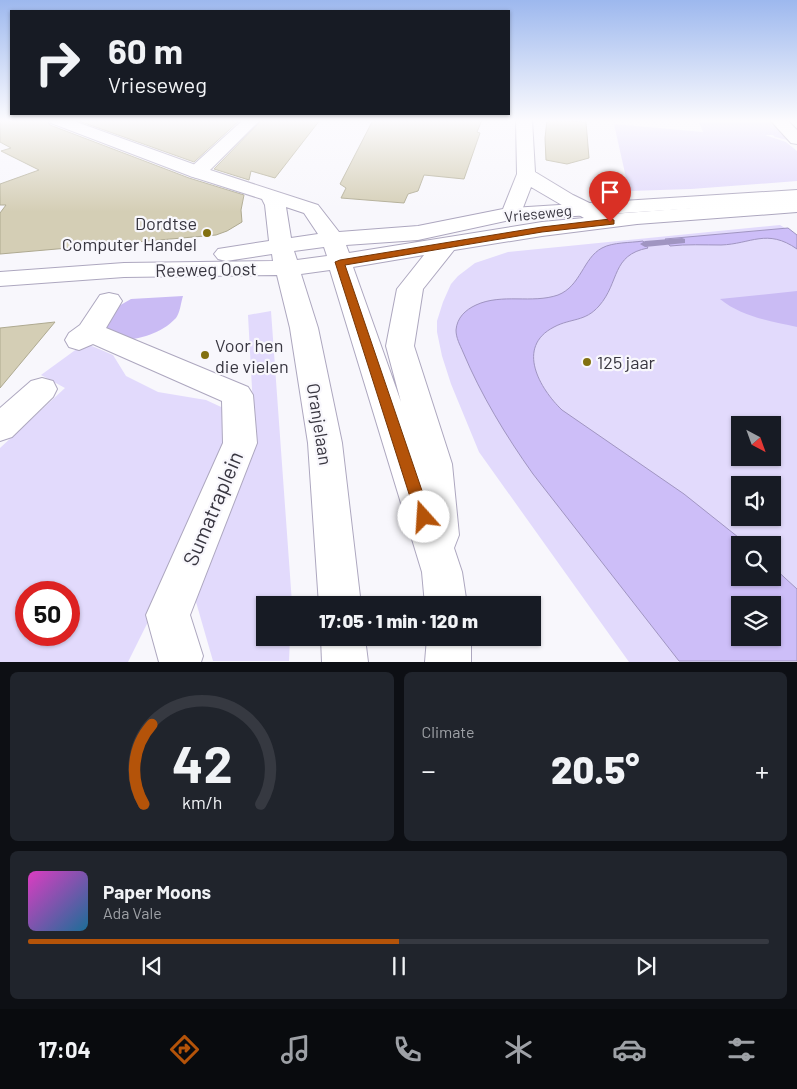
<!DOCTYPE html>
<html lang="en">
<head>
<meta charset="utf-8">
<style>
  :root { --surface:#171b24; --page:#20242c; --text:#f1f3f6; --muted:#9ea1a6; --line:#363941; --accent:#b45309 }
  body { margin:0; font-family:Barlow,sans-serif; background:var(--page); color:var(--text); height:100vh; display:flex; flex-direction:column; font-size:19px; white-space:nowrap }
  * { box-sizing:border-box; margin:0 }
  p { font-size:16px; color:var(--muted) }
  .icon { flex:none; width:28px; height:28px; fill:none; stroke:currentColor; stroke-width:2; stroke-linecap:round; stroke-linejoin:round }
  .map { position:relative; height:662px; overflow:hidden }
  .details { display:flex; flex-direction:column; gap:10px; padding:10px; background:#0d0f14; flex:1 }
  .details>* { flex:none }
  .guide { position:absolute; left:10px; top:10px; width:500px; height:105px; border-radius:0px; box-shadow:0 1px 4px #0004; background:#171b24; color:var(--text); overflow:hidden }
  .needle { width:32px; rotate:139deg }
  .buttons { position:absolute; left:731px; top:416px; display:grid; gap:10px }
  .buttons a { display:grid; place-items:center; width:50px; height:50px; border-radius:0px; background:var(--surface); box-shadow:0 1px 4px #0004; font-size:25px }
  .speed { position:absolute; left:15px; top:581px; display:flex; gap:10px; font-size:25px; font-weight:700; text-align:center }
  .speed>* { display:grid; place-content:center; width:65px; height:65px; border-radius:50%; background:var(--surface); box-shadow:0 1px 4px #0004; line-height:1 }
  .speed .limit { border:8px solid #d22; background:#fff; color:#111 }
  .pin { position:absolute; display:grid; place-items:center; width:42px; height:42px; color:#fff; margin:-51px -21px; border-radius:50% 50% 50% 0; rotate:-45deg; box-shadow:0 0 5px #0007 }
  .pin .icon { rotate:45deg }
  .me { position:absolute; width:55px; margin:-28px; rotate:341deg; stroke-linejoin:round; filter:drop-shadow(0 0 4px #0008) }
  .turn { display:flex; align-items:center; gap:18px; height:105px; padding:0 15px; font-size:22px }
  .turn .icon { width:65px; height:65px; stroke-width:2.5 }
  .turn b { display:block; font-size:35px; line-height:42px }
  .big { font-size:38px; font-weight:800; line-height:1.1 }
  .details .card { flex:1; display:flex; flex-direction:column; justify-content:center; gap:8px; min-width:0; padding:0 18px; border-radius:8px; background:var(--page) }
  .details .dial { align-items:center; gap:0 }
  .dial svg { height:130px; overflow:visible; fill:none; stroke:var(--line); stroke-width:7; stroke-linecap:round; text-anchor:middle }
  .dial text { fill:var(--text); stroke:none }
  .song { display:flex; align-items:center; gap:15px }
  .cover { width:60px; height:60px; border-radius:8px; background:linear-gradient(135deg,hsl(310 70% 55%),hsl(200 70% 35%)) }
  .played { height:5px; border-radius:2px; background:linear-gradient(90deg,var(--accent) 50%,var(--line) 50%) }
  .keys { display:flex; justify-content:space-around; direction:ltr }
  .heat { display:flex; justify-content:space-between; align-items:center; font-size:28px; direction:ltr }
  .details .tiles { flex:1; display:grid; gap:10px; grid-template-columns:1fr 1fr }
  .card:last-child { grid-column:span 2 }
  .trip { position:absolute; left:256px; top:596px; width:285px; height:50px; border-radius:0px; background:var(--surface); box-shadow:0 1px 4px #0004; font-weight:800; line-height:50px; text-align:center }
  .tab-bar { display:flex; height:80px; justify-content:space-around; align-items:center; background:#090b0e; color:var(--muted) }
  .tab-bar .icon { width:35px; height:35px }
  .tab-bar .active { color:var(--accent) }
  .tab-bar b { font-size:22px; color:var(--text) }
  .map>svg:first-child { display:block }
  .green { fill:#e2dafc; fill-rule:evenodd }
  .forest { fill:#cabbf4 }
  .water { fill:#cdbef8; stroke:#a095c1; fill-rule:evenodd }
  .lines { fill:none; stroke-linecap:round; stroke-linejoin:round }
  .stream { fill:#a095c1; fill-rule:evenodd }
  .building { fill:#d4ceb5; stroke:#aea990 }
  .street-casing { stroke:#ada7bf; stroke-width:2 }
  .secondary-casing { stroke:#ada7bf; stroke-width:2 }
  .street { fill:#fff; fill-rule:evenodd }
  .secondary { fill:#fff; fill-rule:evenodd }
  .route { fill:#b45309; stroke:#753606 }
  .poi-dot { fill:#827010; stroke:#f8f7fc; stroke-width:2 }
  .labels { text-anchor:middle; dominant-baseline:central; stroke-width:4.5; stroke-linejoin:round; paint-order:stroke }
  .far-street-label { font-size:15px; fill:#383640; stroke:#f8f7fc }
  .poi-label { font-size:18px; fill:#383640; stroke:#f8f7fc; text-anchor:start }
  .street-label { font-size:18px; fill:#383640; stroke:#f8f7fc }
  .near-street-label { font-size:21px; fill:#383640; stroke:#f8f7fc }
</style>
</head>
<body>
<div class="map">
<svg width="797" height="662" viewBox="0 0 797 662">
  <rect width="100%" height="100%" fill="#f8f7fc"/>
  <!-- green -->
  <g class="green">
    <path d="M698 120H773L792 141 775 137 773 135H765L786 142 797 151V181L691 189 629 191 614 124 703 132Z"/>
    <path d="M780 225 785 228H788L797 235V661L629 662 479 452 451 384 442 356 437 332V321L443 302 451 284 458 276 475 263 508 252ZM740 425H772V458H740ZM740 485H772V518H740ZM740 545H772V578H740ZM740 605H772V638H740Z"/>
    <path d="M271 311 292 603V605H265V638H290L289 661H213L194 595 255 443 248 315Z"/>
    <path d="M85 343 113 355 126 376 158 392 206 400 232 412 212 493 128 662H0V448L65 388 41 375ZM26 592H69V635H26Z"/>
  </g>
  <!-- forest -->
  <g class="forest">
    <path d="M797 291V327C770 321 742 317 720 299Z"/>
    <path d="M183 296C181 302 180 313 176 318 161 334 140 339 119 341L103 325 110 311 131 299Z"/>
  </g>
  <!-- water -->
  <g class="water">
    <path d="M788 228 797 235V249C767 228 751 244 721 245 704 245 687 244 670 246L665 239Z"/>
    <path d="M643 241 648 248C611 255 620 282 599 306 585 322 571 318 554 327 515 347 540 389 562 410L684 494 748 545H740V578H772L773 567 797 589V661H679L533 474C506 436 481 395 463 352 460 345 456 338 456 330 457 318 465 310 476 305 502 293 532 304 558 295 581 286 583 258 602 248 613 242 630 243 643 241ZM740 605H772V638H740Z"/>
  </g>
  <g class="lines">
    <!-- stream -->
    <path class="stream" d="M682 238 685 239V243L645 247 640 244 645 241Z"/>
  </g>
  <!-- building -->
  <g class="building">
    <path d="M0 120H47L50 125 189 178 244 195 241 210 242 222 227 231 216 235 0 254V213L6 205H0V184L39 170 1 151 11 148 0 142Z"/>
    <path d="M76 120H240L194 162Z"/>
    <path d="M262 120H320L275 178 251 171 249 180 214 169Z"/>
    <path d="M373 120H482L477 132 480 133 464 179 424 175 418 191 408 194 404 203 341 198 346 188 340 184Z"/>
    <path d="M547 120 586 122 589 158 567 164 546 160 545 138Z"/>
    <path d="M55 322 0 388V328Z"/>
  </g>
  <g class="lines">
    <!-- street casing -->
    <g class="street-casing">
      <g id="street">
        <path d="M243 120H260L204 176 197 178 190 176 188 172 190 168Z"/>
        <path d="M797 190V202L512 220 505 218 501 214 505 210 512 208Z"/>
        <path d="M109 293 118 295 122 301 106 328 248 387 253 395 257 443 190 615 203 656 201 662H159L146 615 223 443 222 401 93 344 79 350 69 347 65 340 69 333 80 325 100 295Z"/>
        <path d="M42 378 53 381 57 389 53 397 12 437 0 441V408L31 381Z"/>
      </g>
    </g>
    <!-- secondary casing -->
    <g class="secondary-casing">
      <g id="secondary">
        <path d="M49 120H71L204 168 318 205 339 232 418 226 503 209 517 174 516 120H532L535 172 573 195 612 214 797 200V212L637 224 542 236 454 250 423 289 414 346 452 464 459 535 454 548 462 572 467 605H425L422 572 330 270 301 274 318 328 342 443 361 605H319L308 443 290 328 277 275 124 277 0 286V272L124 263 273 261 272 254 226 261 218 259 214 254 218 249 269 241 265 205 262 199 190 176 51 123ZM531 187 584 218 542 222 349 253 346 245 418 240 519 218ZM286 207 304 213 318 234 291 238ZM324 247 327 256 297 260 294 251ZM424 255 397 289 386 346 401 402 353 267Z"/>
        <path d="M770 120H787L797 130V144L791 143Z"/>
        <path d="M321 638H365L368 662H322Z"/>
        <path d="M427 638H471V662H425Z"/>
      </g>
    </g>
    <!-- street -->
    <use href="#street" class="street"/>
    <!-- secondary -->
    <use href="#secondary" class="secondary"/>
  </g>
  <!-- sky -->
  <linearGradient id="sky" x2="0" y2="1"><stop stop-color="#9db8ee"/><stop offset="0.57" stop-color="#fcfbfe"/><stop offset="1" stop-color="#fcfbfe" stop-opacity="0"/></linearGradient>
  <rect width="797" height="212" fill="url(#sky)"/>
  <!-- route -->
  <path class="route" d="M610 219 614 220V224L542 232 345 265 431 517 429 522 424 524 418 522 335 262 340 260 542 227Z"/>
  <!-- markers -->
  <g class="poi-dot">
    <circle cx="207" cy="233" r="5"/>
    <circle cx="205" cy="355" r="5"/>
    <circle cx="587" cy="362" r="5"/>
  </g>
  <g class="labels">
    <!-- far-street labels -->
    <g class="far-street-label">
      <text transform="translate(538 213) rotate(-6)">Vrieseweg</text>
    </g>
    <!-- poi labels -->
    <g class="poi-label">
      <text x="197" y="223" text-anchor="end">Dordtse<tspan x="197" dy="21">Computer Handel</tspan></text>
      <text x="215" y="345">Voor hen<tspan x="215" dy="21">die vielen</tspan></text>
      <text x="597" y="362">125 jaar</text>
    </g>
    <!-- street labels -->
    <g class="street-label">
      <text transform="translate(206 269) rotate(-1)">Reeweg Oost</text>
      <text transform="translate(320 424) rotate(81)">Oranjelaan</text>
    </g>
    <!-- near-street labels -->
    <g class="near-street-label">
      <text transform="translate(212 508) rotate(-67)">Sumatraplein</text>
    </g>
  </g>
</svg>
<div class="buttons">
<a><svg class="needle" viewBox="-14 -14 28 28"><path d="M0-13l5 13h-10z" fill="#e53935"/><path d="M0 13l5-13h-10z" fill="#9ea1a6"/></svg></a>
<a><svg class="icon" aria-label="sound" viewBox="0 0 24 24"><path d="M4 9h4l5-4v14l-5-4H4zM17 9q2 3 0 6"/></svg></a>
<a><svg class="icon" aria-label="search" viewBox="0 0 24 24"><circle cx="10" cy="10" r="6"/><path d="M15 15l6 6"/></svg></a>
<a><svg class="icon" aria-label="layers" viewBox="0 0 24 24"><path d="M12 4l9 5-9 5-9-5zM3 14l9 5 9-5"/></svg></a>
</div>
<div class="speed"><div class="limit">50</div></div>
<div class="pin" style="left:610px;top:222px;background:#d93025"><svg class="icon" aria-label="arrive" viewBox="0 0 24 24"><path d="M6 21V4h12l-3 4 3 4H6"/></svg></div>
<svg class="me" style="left:424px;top:517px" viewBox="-20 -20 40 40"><circle r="19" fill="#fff"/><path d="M0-13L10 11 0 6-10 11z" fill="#b45309"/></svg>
<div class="trip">17:05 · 1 min · 120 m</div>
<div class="guide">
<div class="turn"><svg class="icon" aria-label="right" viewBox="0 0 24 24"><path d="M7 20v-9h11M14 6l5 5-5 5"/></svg><div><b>60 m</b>Vrieseweg</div></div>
</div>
</div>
<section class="details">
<div class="tiles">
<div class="card dial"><svg viewBox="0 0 100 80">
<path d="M14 69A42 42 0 1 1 86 69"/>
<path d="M14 69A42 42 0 0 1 19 20" stroke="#b45309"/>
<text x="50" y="56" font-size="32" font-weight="700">42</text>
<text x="50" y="72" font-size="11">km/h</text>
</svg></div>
<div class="card"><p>Climate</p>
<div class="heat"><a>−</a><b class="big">20.5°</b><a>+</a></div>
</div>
<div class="card">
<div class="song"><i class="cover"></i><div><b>Paper Moons</b><p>Ada Vale</p></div></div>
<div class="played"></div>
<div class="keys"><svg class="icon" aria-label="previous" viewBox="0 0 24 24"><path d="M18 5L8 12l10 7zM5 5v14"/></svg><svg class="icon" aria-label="pause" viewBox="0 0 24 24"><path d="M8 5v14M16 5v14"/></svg><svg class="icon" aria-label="next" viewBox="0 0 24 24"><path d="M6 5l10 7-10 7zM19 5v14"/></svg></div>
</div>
</div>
</section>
<nav class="tab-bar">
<b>17:04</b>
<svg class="icon active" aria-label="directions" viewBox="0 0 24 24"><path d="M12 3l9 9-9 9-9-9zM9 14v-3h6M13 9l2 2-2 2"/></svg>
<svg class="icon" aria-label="music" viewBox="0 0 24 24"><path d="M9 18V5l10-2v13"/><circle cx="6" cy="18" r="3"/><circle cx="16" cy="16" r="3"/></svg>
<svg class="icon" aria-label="phone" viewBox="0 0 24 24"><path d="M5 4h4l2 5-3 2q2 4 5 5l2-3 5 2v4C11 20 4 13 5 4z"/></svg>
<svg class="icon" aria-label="climate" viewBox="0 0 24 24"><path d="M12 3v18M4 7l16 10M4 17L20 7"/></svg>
<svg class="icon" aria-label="car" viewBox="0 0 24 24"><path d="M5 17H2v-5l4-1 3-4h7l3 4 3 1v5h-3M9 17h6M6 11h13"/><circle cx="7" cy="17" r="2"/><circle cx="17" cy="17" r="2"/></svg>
<svg class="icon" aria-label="filters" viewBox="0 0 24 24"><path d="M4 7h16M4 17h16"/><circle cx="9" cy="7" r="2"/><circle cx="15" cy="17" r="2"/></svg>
</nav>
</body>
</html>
